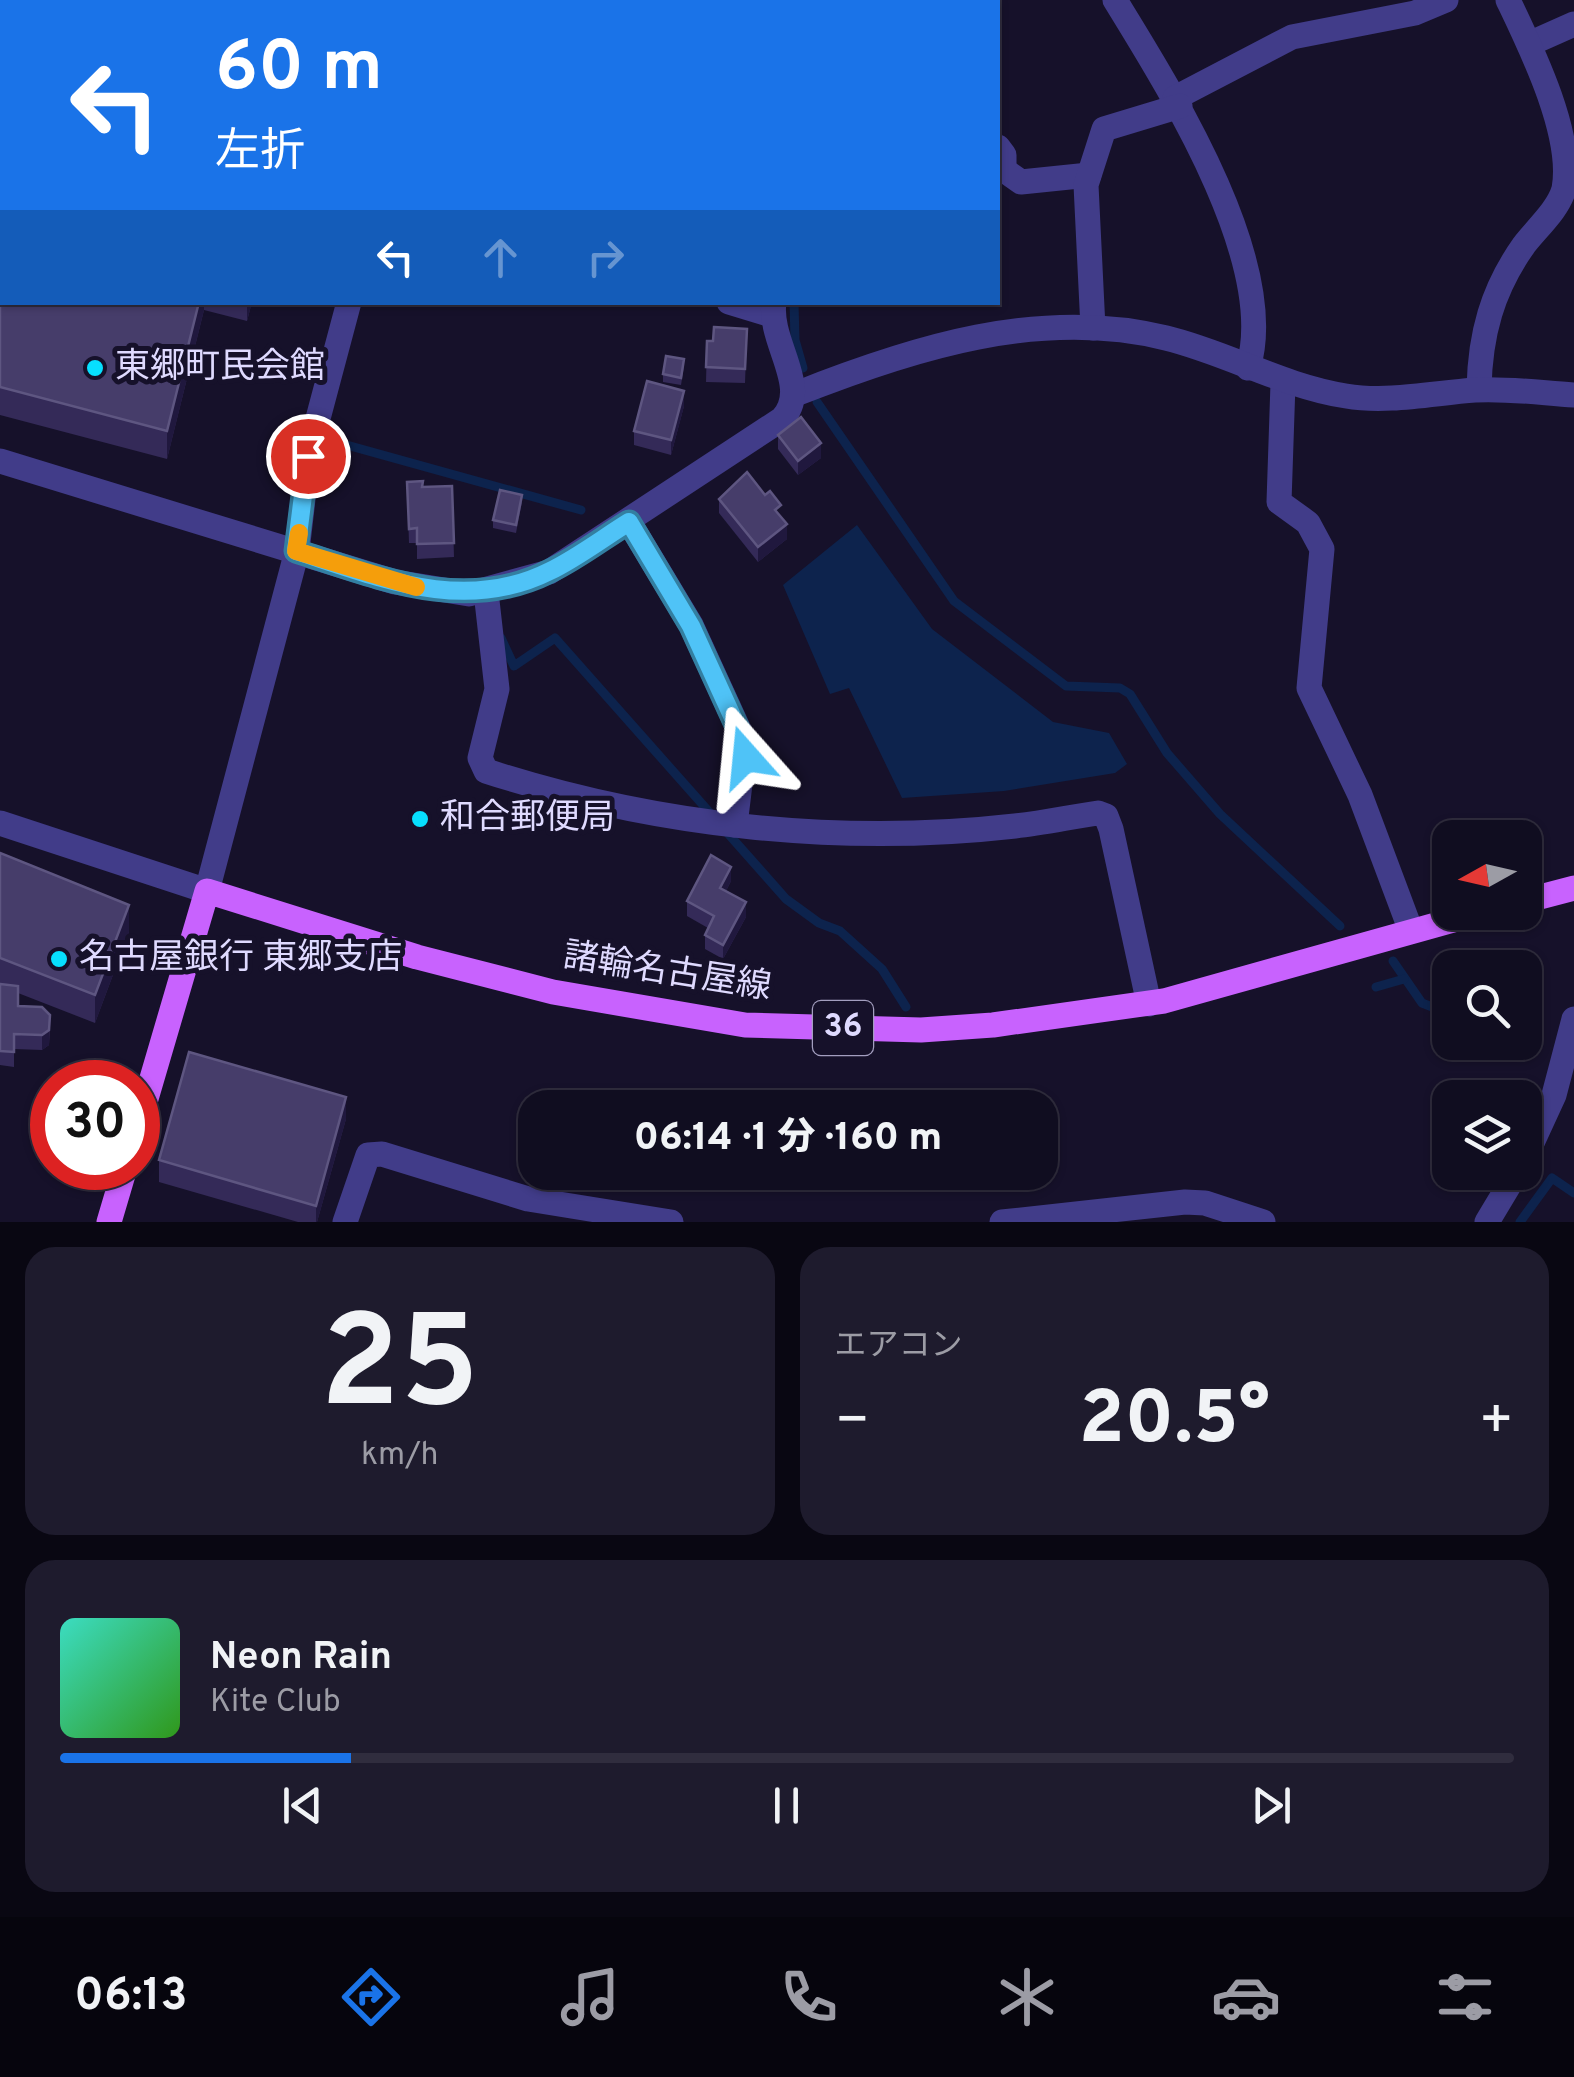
<!DOCTYPE html>
<html lang="ja">
<head>
<meta charset="utf-8">
<style>
  :root { --surface:#100d20; --page:#1e1b2d; --text:#f1f3f6; --muted:#9c9ca5; --line:#302d3e; --accent:#1a73e8 }
  body { margin:0; font-family:Overpass,"Noto Sans JP",sans-serif; background:var(--page); color:var(--text); height:100vh; display:flex; flex-direction:column; font-size:38px; white-space:nowrap }
  * { box-sizing:border-box; margin:0 }
  p { font-size:32px; color:var(--muted) }
  .icon { flex:none; width:55px; height:55px; fill:none; stroke:currentColor; stroke-width:2; stroke-linecap:round; stroke-linejoin:round }
  .map { position:relative; height:1222px; overflow:hidden }
  .panel { display:flex; flex-direction:column; gap:25px; padding:25px; background:#090712; flex:1 }
  .panel>* { flex:none }
  .hud { position:absolute; left:0px; top:0px; width:1000px; height:305px; box-shadow:0 2px 8px #0004,0 0 0 2px var(--line); background:#1a73e8; color:#fff; overflow:hidden }
  .needle { width:65px; rotate:262deg }
  .buttons { position:absolute; left:1432px; top:820px; display:grid; gap:20px }
  .buttons a { display:grid; place-items:center; width:110px; height:110px; border-radius:20px; background:var(--surface); box-shadow:0 2px 8px #0004,0 0 0 2px var(--line); font-size:50px }
  .speed { position:absolute; left:30px; top:1060px; display:flex; gap:20px; font-size:50px; font-weight:700; text-align:center }
  .speed>* { display:grid; place-content:center; width:130px; height:130px; border-radius:50%; background:var(--surface); box-shadow:0 2px 8px #0004,0 0 0 2px var(--line); line-height:1 }
  .speed .limit { border:15px solid #d22; background:#fff; color:#111 }
  .pin { position:absolute; display:grid; place-items:center; width:85px; height:85px; color:#fff; margin:-42px; border:5px solid #fff; border-radius:50%; box-shadow:0 2px 10px #0007 }
  .me { position:absolute; width:110px; margin:-55px; rotate:342deg; stroke-linejoin:round; filter:drop-shadow(0 0 8px #0008) }
  .turn { display:flex; align-items:center; gap:35px; height:210px; padding:0 50px; font-size:45px }
  .turn .icon { width:130px; height:130px; stroke-width:2.5 }
  .turn b { display:block; font-size:70px; line-height:85px }
  .lanes { display:flex; align-items:center; height:95px; padding:0 50px; background:#0003; justify-content:center; gap:50px; direction:ltr }
  .lanes .off { opacity:.35 }
  .big { font-size:75px; font-weight:800; line-height:1.1 }
  .panel .card { flex:1; display:flex; flex-direction:column; justify-content:center; gap:15px; min-width:0; padding:0 35px; border-radius:30px; background:var(--page) }
  .panel .dial { align-items:center; gap:0 }
  .dial b { font-size:130px; line-height:1 }
  .song { display:flex; align-items:center; gap:30px }
  .cover { width:120px; height:120px; border-radius:15px; background:linear-gradient(135deg,hsl(170 70% 55%),hsl(110 70% 35%)) }
  .played { height:10px; border-radius:5px; background:linear-gradient(90deg,var(--accent) 20%,var(--line) 20%) }
  .keys { display:flex; justify-content:space-around; direction:ltr }
  .heat { display:flex; justify-content:space-between; align-items:center; font-size:55px; direction:ltr }
  .panel .tiles { flex:1; display:grid; gap:25px; grid-template-columns:1fr 1fr }
  .card:last-child { grid-column:span 2 }
  .trip { position:absolute; left:518px; top:1090px; width:540px; height:100px; border-radius:30px; background:var(--surface); box-shadow:0 2px 8px #0004,0 0 0 2px var(--line); font-weight:800; line-height:100px; text-align:center }
  .dock { display:flex; height:160px; justify-content:space-around; align-items:center; background:#06050d; color:var(--muted) }
  .dock .icon { width:70px; height:70px }
  .dock .current { color:var(--accent) }
  .dock b { font-size:45px; color:var(--text) }
  .map>svg:first-child { display:block }
  .water { fill:#0d234d }
  .lines { fill:none; stroke-linecap:round; stroke-linejoin:round }
  .stream { stroke:#0d234d; stroke-width:9 }
  .minor { stroke:#413c89; stroke-width:25 }
  .major { stroke:#c862fe; stroke-width:25 }
  .wall { fill:#342a58 }
  .shaded-wall { fill:#20183e }
  .building { fill:#463d6a; stroke:#5e5681; stroke-width:2.5 }
  .route-casing { stroke:#337fa1; stroke-width:25 }
  .route { stroke:#4fc3f7; stroke-width:18 }
  .slow { stroke:#f59e0b; stroke-width:18 }
  .poi-dot { fill:#07dffe; stroke:#16112a; stroke-width:4 }
  .labels { text-anchor:middle; dominant-baseline:central; stroke-width:10; stroke-linejoin:round; paint-order:stroke }
  .shield { fill:#16112a; stroke:#a39ebf; stroke-width:2.5 }
  .shield-label { font-size:32px; font-weight:bold; fill:#dfdaff }
  .poi-label { font-size:35px; fill:#dfdaff; stroke:#16112a; text-anchor:start }
  .street-label { font-size:35px; fill:#dfdaff; stroke:#16112a }
</style>
</head>
<body>
<div class="map">
<svg width="1574" height="1222" viewBox="0 0 1574 1222">
  <rect width="100%" height="100%" fill="#16112a"/>
  <!-- water -->
  <path class="water" d="M857 525 932 629 1053 722 1109 733 1127 764 1115 773 1004 791 902 798 849 688 830 694 783 585Z"/>
  <g class="lines">
    <!-- stream -->
    <g class="stream">
      <path d="M794 302 795 340 803 368"/>
      <path d="M817 402 954 601 1066 686 1120 688 1130 694 1167 753 1220 814 1340 926"/>
      <path d="M325 439 581 510"/>
      <path d="M501 638 514 666 555 638 711 814"/>
      <path d="M724 829 786 899 819 923 840 931 882 969 906 1007"/>
      <path d="M1393 961 1422 1003 1450 1014"/>
      <path d="M1376 987 1404 979"/>
      <path d="M1525 989 1539 995"/>
      <path d="M1520 1222 1552 1178 1574 1193"/>
    </g>
    <!-- minor -->
    <g class="minor">
      <path d="M1115 0C1169 88 1280 263 1248 368"/>
      <path d="M428 2 429 0"/>
      <path d="M839 2 840 0"/>
      <path d="M1529 44 1574 24"/>
      <path d="M1175 98 1292 37 1415 13 1446 0"/>
      <path d="M998 147 1004 155V170L1021 182 1089 175"/>
      <path d="M729 302 772 315"/>
      <path d="M1093 328 1086 185 1104 129 1180 106"/>
      <path d="M1283 383 1279 502 1308 523 1322 549 1309 688 1360 795 1411 931"/>
      <path d="M1479 389C1480 335 1492 290 1524 245 1537 228 1558 210 1564 189 1574 135 1531 48 1508 0"/>
      <path d="M796 394C912 348 1040 307 1166 338 1228 353 1282 386 1346 396 1388 403 1433 393 1475 390 1507 388 1542 393 1574 395"/>
      <path d="M0 461 395 582 469 594 549 572 782 419C812 387 768 343 774 302"/>
      <path d="M629 522 691 625 745 743 735 825"/>
      <path d="M486 592 497 689 480 758 486 771C655 826 839 846 1015 826 1043 823 1070 817 1098 813L1106 816 1111 829 1149 1004"/>
      <path d="M0 823 207 891 297 551 308 456 349 302"/>
      <path d="M1525 1158 1554 1095 1574 1019"/>
      <path d="M345 1222 368 1155 382 1154 528 1199 671 1222"/>
      <path d="M1002 1222 1185 1202 1205 1203 1263 1222"/>
      <path d="M1487 1222 1517 1172"/>
    </g>
    <!-- major -->
    <g class="major">
      <path d="M1525 901 1574 888"/>
      <path d="M138 1126 207 891 417 957 553 992 745 1025 921 1030 993 1025 1164 1001 1482 912"/>
      <path d="M109 1222 125 1168"/>
    </g>
  </g>
  <!-- wall -->
  <g class="wall">
    <path d="M716 0H736L735 2H716Z"/>
    <path d="M2 63V107L0 106V72Z"/>
    <path d="M0 115 2 116V177L0 176Z"/>
    <path d="M0 182 2 302H252L247 321 204 310 167 459 0 415Z"/>
    <path d="M747 329 745 383 706 382 707 341H713Z"/>
    <path d="M684 366 681 385 663 382V374Z"/>
    <path d="M684 406 671 455 634 445V431Z"/>
    <path d="M778 435 821 458 798 475 778 449Z"/>
    <path d="M407 482 422 487 452 486 454 557 417 559V543H409Z"/>
    <path d="M719 499 781 517 787 539 758 562 719 513Z"/>
    <path d="M522 502 516 533 493 528V520Z"/>
    <path d="M0 853 129 932 95 1023 18 993V1006L50 1030 49 1045 42 1050 14 1049V1067L0 1065Z"/>
    <path d="M731 881 726 891 746 917 723 959 705 949V935L708 928 687 916V901Z"/>
    <path d="M346 1119 317 1222H298L159 1182V1160Z"/>
  </g>
  <!-- shaded-wall -->
  <g class="shaded-wall">
    <path d="M199 302H204V310L167 459V431Z"/>
    <path d="M247 302H252L247 321Z"/>
    <path d="M684 391V406L671 455V440Z"/>
    <path d="M821 443V458L798 475V461Z"/>
    <path d="M787 524V539L758 562V547Z"/>
    <path d="M731 867V881L720 903V888Z"/>
    <path d="M746 902V917L723 959V945Z"/>
    <path d="M129 905V932L95 1023V995Z"/>
    <path d="M50 1015 49 1045 42 1050V1035Z"/>
    <path d="M346 1097V1119L317 1222H316V1206Z"/>
  </g>
  <!-- building -->
  <g class="building">
    <path d="M19 0H382L381 2H18Z"/>
    <path d="M750 0H784L787 2H749Z"/>
    <path d="M0 115 2 116V162L0 161Z"/>
    <path d="M0 182 2 183V302H199L167 431 0 387Z"/>
    <path d="M714 327 747 329 745 369 706 367 707 341H713Z"/>
    <path d="M666 356 684 359 681 378 663 374Z"/>
    <path d="M647 381 684 391 671 440 634 431Z"/>
    <path d="M801 417 821 443 798 461 778 435Z"/>
    <path d="M747 472 765 495 770 491 781 505 775 510 787 524 758 547 719 499Z"/>
    <path d="M423 481 422 487 452 486 454 543 417 544V528L409 529 407 482Z"/>
    <path d="M500 490 522 495 516 525 493 520Z"/>
    <path d="M0 853 129 905 95 995 0 958Z"/>
    <path d="M711 855 731 867 720 888 746 902 723 945 705 935 714 916 687 901Z"/>
    <path d="M0 984 18 986V1006L42 1007 50 1015 49 1030 42 1035 14 1034V1052L0 1051Z"/>
    <path d="M189 1052 346 1097 316 1206 159 1160Z"/>
  </g>
  <g class="lines">
    <!-- route casing -->
    <g class="route-casing">
      <path id="route" d="M308 456 296 551C380 578 465 614 550 571 577 558 603 538 629 522L691 626 744 742 746 757"/>
    </g>
    <!-- route -->
    <use href="#route" class="route"/>
    <!-- slow -->
    <path class="slow" d="M299 533 296 551 416 587"/>
  </g>
  <!-- markers -->
  <g class="poi-dot">
    <circle cx="95" cy="368" r="10"/>
    <circle cx="420" cy="819" r="10"/>
    <circle cx="59" cy="959" r="10"/>
  </g>
  <g class="labels">
    <!-- shield labels -->
    <rect class="shield" x="813" y="1001" width="60" height="54" rx="8"/>
    <g class="shield-label">
      <text x="843" y="1028">36</text>
    </g>
    <!-- poi labels -->
    <g class="poi-label">
      <text x="115" y="368">東郷町民会館</text>
      <text x="440" y="819">和合郵便局</text>
      <text x="79" y="959">名古屋銀行 東郷支店</text>
    </g>
    <!-- street labels -->
    <g class="street-label">
      <text transform="translate(667 973) rotate(9)">諸輪名古屋線</text>
    </g>
  </g>
</svg>
<div class="buttons">
<a><svg class="needle" viewBox="-14 -14 28 28"><path d="M0-13l5 13h-10z" fill="#e53935"/><path d="M0 13l5-13h-10z" fill="#9c9ca5"/></svg></a>
<a><svg class="icon" aria-label="search" viewBox="0 0 24 24"><circle cx="10" cy="10" r="6"/><path d="M15 15l6 6"/></svg></a>
<a><svg class="icon" aria-label="layers" viewBox="0 0 24 24"><path d="M12 4l9 5-9 5-9-5zM3 14l9 5 9-5"/></svg></a>
</div>
<div class="speed"><div class="limit">30</div></div>
<div class="pin" style="left:308px;top:456px;background:#d93025"><svg class="icon" aria-label="arrive" viewBox="0 0 24 24"><path d="M6 21V4h12l-3 4 3 4H6"/></svg></div>
<svg class="me" style="left:746px;top:757px" viewBox="-20 -20 40 40"><path d="M0-17L14 15 0 8-14 15z" fill="#4fc3f7" stroke="#fff" stroke-width="4"/></svg>
<div class="trip">06:14 · 1 分 · 160 m</div>
<div class="hud">
<div class="turn"><svg class="icon" aria-label="left" viewBox="0 0 24 24"><path d="M17 20v-9H6M10 6l-5 5 5 5"/></svg><div><b>60 m</b>左折</div></div>
<div class="lanes"><svg class="icon" aria-label="left" viewBox="0 0 24 24"><path d="M17 20v-9H6M10 6l-5 5 5 5"/></svg><svg class="icon off" aria-label="ahead" viewBox="0 0 24 24"><path d="M12 20V5M6 11l6-6 6 6"/></svg><svg class="icon off" aria-label="right" viewBox="0 0 24 24"><path d="M7 20v-9h11M14 6l5 5-5 5"/></svg></div>
</div>
</div>
<section class="panel">
<div class="tiles">
<div class="card dial"><b>25</b><p>km/h</p></div>
<div class="card"><p>エアコン</p>
<div class="heat"><a>−</a><b class="big">20.5°</b><a>+</a></div>
</div>
<div class="card">
<div class="song"><i class="cover"></i><div><b>Neon Rain</b><p>Kite Club</p></div></div>
<div class="played"></div>
<div class="keys"><svg class="icon" aria-label="previous" viewBox="0 0 24 24"><path d="M18 5L8 12l10 7zM5 5v14"/></svg><svg class="icon" aria-label="pause" viewBox="0 0 24 24"><path d="M8 5v14M16 5v14"/></svg><svg class="icon" aria-label="next" viewBox="0 0 24 24"><path d="M6 5l10 7-10 7zM19 5v14"/></svg></div>
</div>
</div>
</section>
<nav class="dock">
<b>06:13</b>
<svg class="icon current" aria-label="directions" viewBox="0 0 24 24"><path d="M12 3l9 9-9 9-9-9zM9 14v-3h6M13 9l2 2-2 2"/></svg>
<svg class="icon" aria-label="music" viewBox="0 0 24 24"><path d="M9 18V5l10-2v13"/><circle cx="6" cy="18" r="3"/><circle cx="16" cy="16" r="3"/></svg>
<svg class="icon" aria-label="phone" viewBox="0 0 24 24"><path d="M5 4h4l2 5-3 2q2 4 5 5l2-3 5 2v4C11 20 4 13 5 4z"/></svg>
<svg class="icon" aria-label="climate" viewBox="0 0 24 24"><path d="M12 3v18M4 7l16 10M4 17L20 7"/></svg>
<svg class="icon" aria-label="car" viewBox="0 0 24 24"><path d="M5 17H2v-5l4-1 3-4h7l3 4 3 1v5h-3M9 17h6M6 11h13"/><circle cx="7" cy="17" r="2"/><circle cx="17" cy="17" r="2"/></svg>
<svg class="icon" aria-label="filters" viewBox="0 0 24 24"><path d="M4 7h16M4 17h16"/><circle cx="9" cy="7" r="2"/><circle cx="15" cy="17" r="2"/></svg>
</nav>
</body>
</html>
